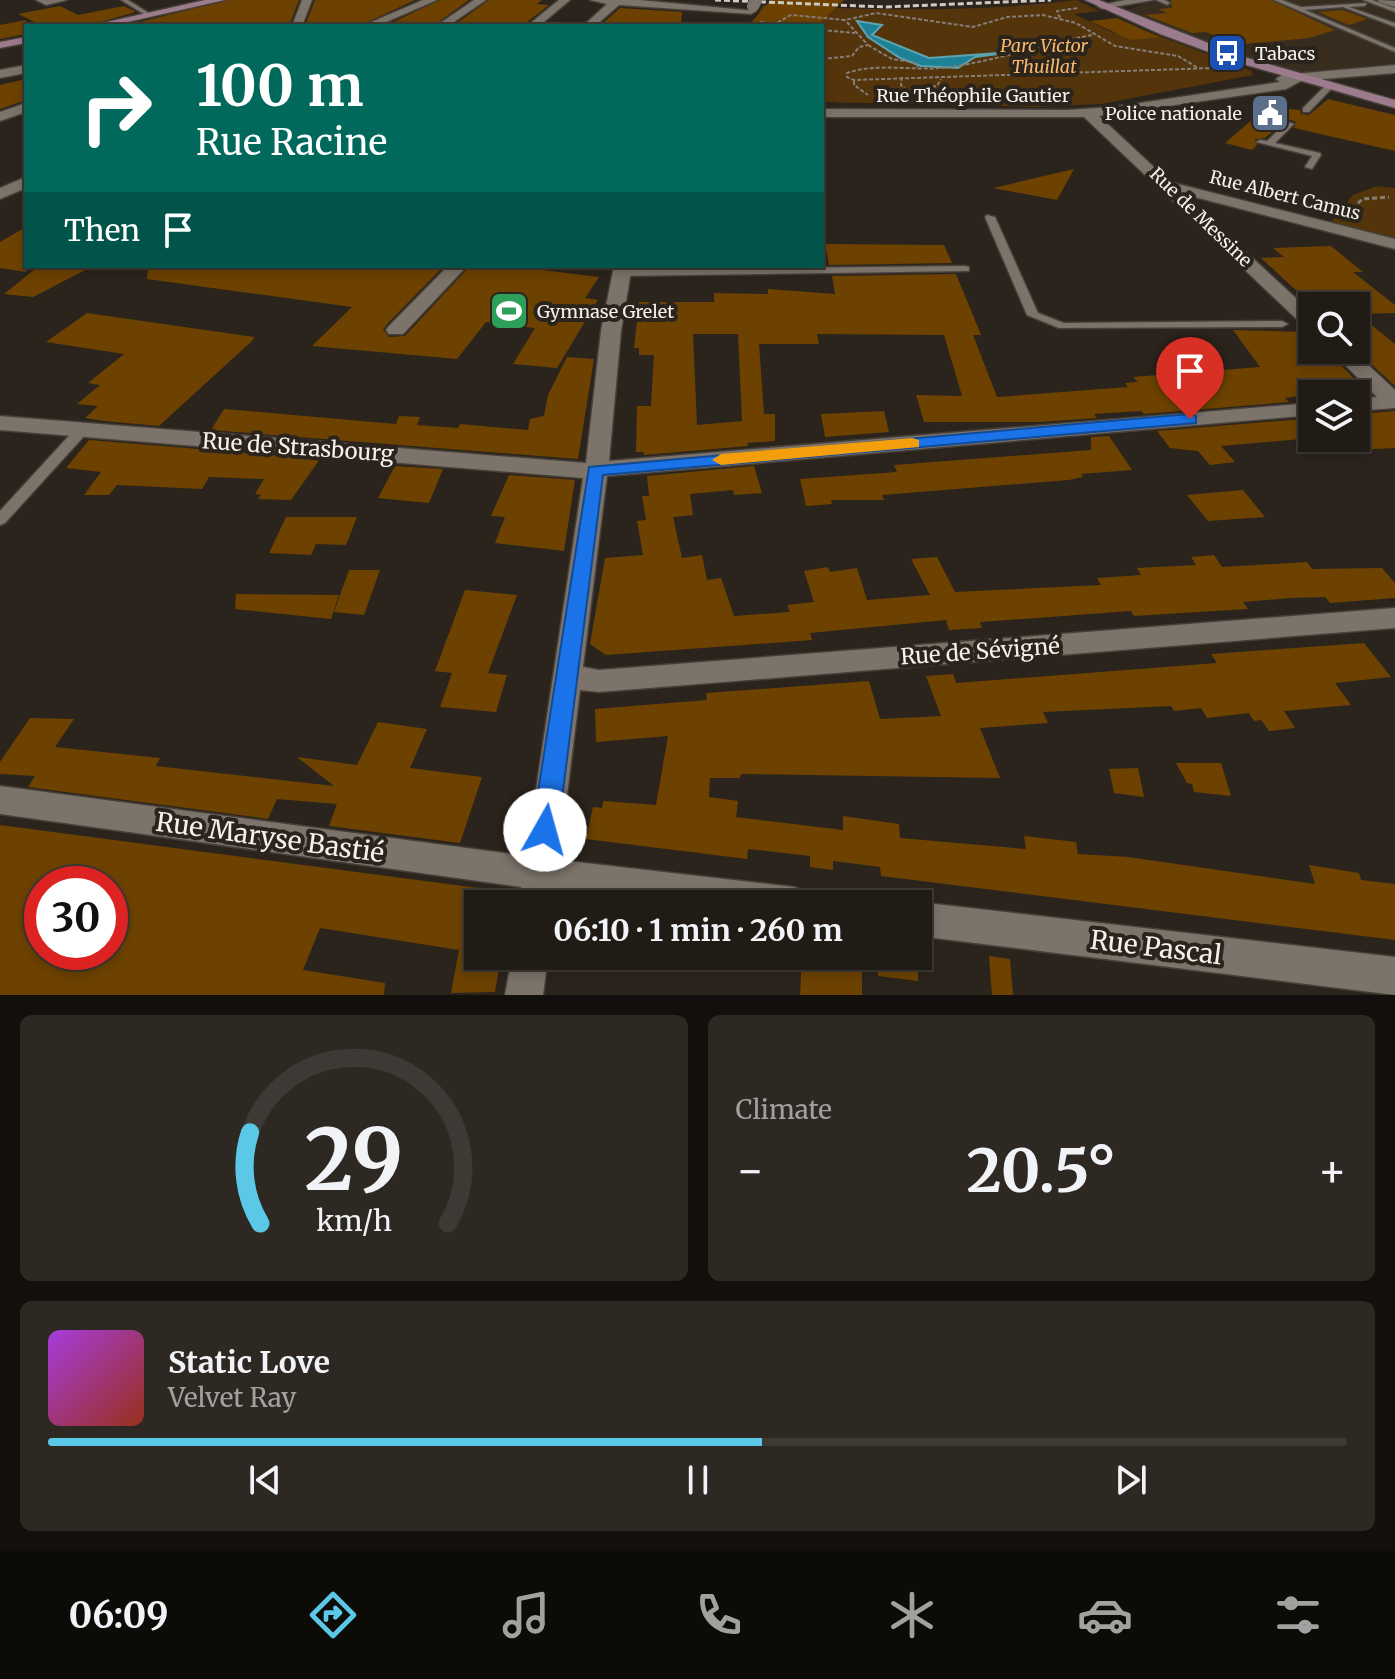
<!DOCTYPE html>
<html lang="en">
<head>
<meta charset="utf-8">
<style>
  :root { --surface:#201b15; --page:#2d2822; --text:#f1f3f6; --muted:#a2a1a0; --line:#3d3934; --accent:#5ac8e6 }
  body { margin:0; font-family:Merriweather,serif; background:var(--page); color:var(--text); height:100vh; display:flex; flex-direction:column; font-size:30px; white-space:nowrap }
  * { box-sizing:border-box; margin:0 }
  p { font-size:26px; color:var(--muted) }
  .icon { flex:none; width:44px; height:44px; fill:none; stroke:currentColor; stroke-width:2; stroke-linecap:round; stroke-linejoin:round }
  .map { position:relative; height:995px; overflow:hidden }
  .sheet { display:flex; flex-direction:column; gap:20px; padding:20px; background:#120f0c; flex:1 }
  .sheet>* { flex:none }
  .hud { position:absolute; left:24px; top:24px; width:800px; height:244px; border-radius:0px; box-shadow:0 4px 12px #0003,0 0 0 2px var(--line); background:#00695c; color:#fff; overflow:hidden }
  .controls { position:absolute; left:1298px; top:292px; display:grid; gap:16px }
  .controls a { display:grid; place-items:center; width:72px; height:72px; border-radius:0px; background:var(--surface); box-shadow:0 4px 12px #0003,0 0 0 2px var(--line); font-size:40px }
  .speed { position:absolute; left:24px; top:866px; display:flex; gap:16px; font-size:40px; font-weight:700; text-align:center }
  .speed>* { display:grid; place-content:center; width:104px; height:104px; border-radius:50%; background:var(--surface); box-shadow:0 4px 12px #0003,0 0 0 2px var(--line); line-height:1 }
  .speed .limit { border:12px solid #d22; background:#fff; color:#111 }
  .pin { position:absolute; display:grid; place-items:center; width:68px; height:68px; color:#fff; margin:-82px -34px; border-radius:50% 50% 50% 0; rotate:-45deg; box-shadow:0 0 8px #0007 }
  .pin .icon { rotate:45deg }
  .me { position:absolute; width:88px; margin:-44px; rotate:7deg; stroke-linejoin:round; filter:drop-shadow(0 0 6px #0008) }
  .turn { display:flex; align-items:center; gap:28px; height:168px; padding:0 40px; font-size:36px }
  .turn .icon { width:104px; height:104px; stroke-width:2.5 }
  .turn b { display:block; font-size:56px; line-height:68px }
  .then { display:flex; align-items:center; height:76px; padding:0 40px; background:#0003; gap:16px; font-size:30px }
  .big { font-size:60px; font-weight:700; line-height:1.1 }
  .sheet .tile { flex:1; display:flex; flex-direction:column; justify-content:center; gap:12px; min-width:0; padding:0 28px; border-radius:12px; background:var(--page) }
  .sheet .dial { align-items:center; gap:0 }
  .dial svg { height:208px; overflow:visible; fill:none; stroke:var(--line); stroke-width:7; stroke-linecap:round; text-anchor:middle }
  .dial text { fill:var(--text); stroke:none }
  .song { display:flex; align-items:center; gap:24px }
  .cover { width:96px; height:96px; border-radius:12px; background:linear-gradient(135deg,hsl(280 70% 55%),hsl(10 70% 35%)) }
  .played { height:8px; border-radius:4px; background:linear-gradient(90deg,var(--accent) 55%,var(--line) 55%) }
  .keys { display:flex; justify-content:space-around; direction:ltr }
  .heat { display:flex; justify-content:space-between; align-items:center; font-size:44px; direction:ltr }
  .sheet .tiles { flex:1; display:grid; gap:20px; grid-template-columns:1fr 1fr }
  .tile:last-child { grid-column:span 2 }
  .trip { position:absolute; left:464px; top:890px; width:468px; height:80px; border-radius:0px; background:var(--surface); box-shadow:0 4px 12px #0003,0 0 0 2px var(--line); font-weight:700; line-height:80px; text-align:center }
  .tab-bar { display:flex; height:128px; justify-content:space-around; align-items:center; background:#0d0b08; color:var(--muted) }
  .tab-bar .icon { width:56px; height:56px }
  .tab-bar .on { color:var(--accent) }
  .tab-bar b { font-size:36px; color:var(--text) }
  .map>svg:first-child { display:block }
  .built { fill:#382c1f }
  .green { fill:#54340a }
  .water { fill:#1e8297; stroke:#5ea3b0; stroke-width:2 }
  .building { fill:#6d4200; fill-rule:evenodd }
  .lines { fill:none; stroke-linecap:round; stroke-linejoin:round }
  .lane-casing { stroke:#453f38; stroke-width:3 }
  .street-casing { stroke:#453f38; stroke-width:3 }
  .secondary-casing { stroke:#453f38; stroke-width:3 }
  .path-far1 { stroke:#847e77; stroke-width:2; stroke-dasharray:4 2; stroke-linecap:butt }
  .path { stroke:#847e77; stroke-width:3; stroke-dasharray:5 3; stroke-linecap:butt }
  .lane { fill:#7c736a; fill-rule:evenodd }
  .street { fill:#7c736a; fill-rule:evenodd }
  .secondary { fill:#9c7b8c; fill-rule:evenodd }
  .rail { stroke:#cec9c3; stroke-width:3; stroke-dasharray:6 3; stroke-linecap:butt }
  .street-bridge-casing { stroke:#453f38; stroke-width:13; stroke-linecap:butt }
  .street-bridge { stroke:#7c736a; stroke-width:12 }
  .route { fill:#1a73e8; stroke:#114b97; stroke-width:2 }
  .slow { fill:#f59e0b }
  .labels { text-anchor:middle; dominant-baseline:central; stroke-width:8; stroke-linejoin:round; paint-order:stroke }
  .far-park-label { font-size:18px; font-style:italic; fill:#fab76a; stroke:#2b241c }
  .far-poi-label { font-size:18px; fill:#f5f0eb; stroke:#2b241c; text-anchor:start }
  .far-street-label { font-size:18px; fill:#f5f0eb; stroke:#2b241c }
  .street-label { font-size:22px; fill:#f5f0eb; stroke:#2b241c }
  .near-street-label { font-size:26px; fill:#f5f0eb; stroke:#2b241c }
</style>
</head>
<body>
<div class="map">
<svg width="1395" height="995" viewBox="0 0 1395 995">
  <rect width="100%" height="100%" fill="#2b241c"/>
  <!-- built -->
  <path class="built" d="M1174 0H1372L1395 8V63L1308 72 1286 69 1223 49 1128 10 1145 3Z"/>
  <!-- green -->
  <g class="green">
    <path d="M1076 0 1100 11 1074 14 1114 33 1143 30 1252 71 1253 75 1101 104 1035 107 822 102V26H752L763 5C868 10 971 13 1076 0Z"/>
    <path d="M1377 186 1395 188V241L1330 224 1353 195Z"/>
  </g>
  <!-- water -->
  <path class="water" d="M857 21 882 25 872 35 929 58 1013 52 975 57 958 68 921 66 900 58 868 37Z"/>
  <!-- building -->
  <g class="building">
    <path d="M228 0H299L289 26H124Z"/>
    <path d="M315 0H415L359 26H305Z"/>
    <path d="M440 0H469L433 26H385Z"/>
    <path d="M489 0H542L537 4 549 5 522 26H453Z"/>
    <path d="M771 0H844L817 26H748Z"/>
    <path d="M1171 0H1271L1335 30 1309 38 1234 45 1206 32 1192 33 1145 15 1167 13 1158 9 1172 8Z"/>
    <path d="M60 6 78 15 124 6 136 12 86 26H43L18 14Z"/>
    <path d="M620 8 682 12 681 26H600Z"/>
    <path d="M1343 10 1367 19 1349 25 1318 12Z"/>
    <path d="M1117 18 1159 37 1131 40 1090 21Z"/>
    <path d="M26 20V34L0 39V25Z"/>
    <path d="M26 79V100L0 109V85Z"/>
    <path d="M1328 99 1395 115V151L1294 128 1296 122 1288 119 1265 138 1255 139 1257 145 1252 150 1225 143 1267 107 1300 110 1301 114 1309 115Z"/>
    <path d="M1074 169 1057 200 993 188Z"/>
    <path d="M26 227V272L0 268V242Z"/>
    <path d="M825 244 944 245 952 263 829 265Z"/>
    <path d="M1331 246 1363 272H1353L1395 305V313L1358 314 1395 344V386L1356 350V306H1313L1261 258 1284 257 1273 248Z"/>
    <path d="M39 266H93L33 297 4 294Z"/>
    <path d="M148 266H444L387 324 383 330 389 337 405 336 470 266H511L599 277 585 298 598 300 557 368 513 364 535 328 486 322 457 359 312 346 352 307 147 279Z"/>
    <path d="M956 274 981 335H973L997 397 1128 387 1125 383 1138 382 1133 377 1260 367 1233 330 1303 332 1312 341V350L1332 356 1370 395 1312 394 1285 398 1289 402 1144 414 1141 411 1094 414 1097 418 1041 422H924L916 395 962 396 944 335 817 334 819 344H759L764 414H775V441L747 443 748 446 644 455 643 452H636L637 406H651L654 355H639V348H634L639 302H714V293L768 294V289L835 294 832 276ZM693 334H738L742 421 697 425Z"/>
    <path d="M87 313 254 337 253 340 159 426 104 421 85 418 98 406 77 404 100 385 88 383 124 354 46 342Z"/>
    <path d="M567 357 594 359 578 459 211 430 224 409 396 424 399 416 420 417 417 425 458 428 460 424 528 430 530 419 544 416 548 395Z"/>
    <path d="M884 411 889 432 825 437 821 414Z"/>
    <path d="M1395 411V448L1356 450V414Z"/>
    <path d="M1304 419 1312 427 1313 438 1221 446 1235 462 1210 465 1198 451 1170 448 1157 431Z"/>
    <path d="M1109 436 1132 470 1081 474 1083 477 1069 480 882 495 884 500H831L832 504 806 506 800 479 897 472 894 465 1091 450V437Z"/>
    <path d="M89 440 320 459 291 500 258 499 261 495 255 494 264 479 209 477 202 489 117 485 109 495H84L101 472 66 468Z"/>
    <path d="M395 466 443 469 429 503 378 498Z"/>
    <path d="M754 466 762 493 734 495 733 490 690 494 693 515 673 517 682 558 702 555 707 580 721 578 734 616 790 612 787 605 814 602 804 571 828 567 830 572 857 568 867 600 930 595 911 559 937 557 955 592 1101 585 1097 578 1141 575 1137 568 1196 565 1191 557 1214 555 1222 567 1307 562 1312 569 1382 568 1395 583V598L1330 603 1325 597 1291 598 1243 602 1248 609 1134 616 1131 611 980 622 982 628 949 630 946 620 810 633 812 640 606 655 590 644 605 558 643 555 637 521 646 520 642 496H649L647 476Z"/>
    <path d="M509 475 575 480 564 551 495 543 505 517 491 516Z"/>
    <path d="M1243 490 1265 517 1208 521 1187 495Z"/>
    <path d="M286 517H357L346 545 316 544 311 555 269 553Z"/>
    <path d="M349 570H380L364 615 334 612Z"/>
    <path d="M465 590 517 595 488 673 507 675 496 712 440 707 452 673 435 671Z"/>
    <path d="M236 594 339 595 331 619 235 609Z"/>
    <path d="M1364 643 1391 677 1335 683 1351 705 1284 711 1295 728 1269 731 1261 720 1254 721 1249 713 1207 718 1201 708 1174 711 1171 706 1043 712 1048 723 980 728 1000 778 741 774 740 778H710L709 797 738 801 736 817 843 830V816L899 824 900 838 1026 849 1024 836 1076 842 1078 854 1128 857 1315 884 1309 865 1359 873 1361 880 1395 884V940L881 876 880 867 833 861V870L810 867V856L748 849 747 859 586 839 593 807 602 808 603 801 656 805 668 736 596 742 595 709 707 700 706 693 869 681 880 719 941 716 926 676 953 674 956 683 1217 663 1211 654Z"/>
    <path d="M30 718 74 719 55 747 160 758 156 766 334 786 297 757 357 765 378 722 427 729 410 768 482 777 460 843 329 826 337 804 277 799 268 819 255 817 28 787 35 776 0 774V762Z"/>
    <path d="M1176 763H1221L1231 796 1194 792 1192 784 1187 783Z"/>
    <path d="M1138 768 1144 797 1114 793 1109 769Z"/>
    <path d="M0 825 478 888V956H501L495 992 451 993 459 950 320 928 303 970 385 983 384 995H0ZM42 884H110V952H42Z"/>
    <path d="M802 956H832V964L862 969V995H800Z"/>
    <path d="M878 956H918V981L878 976Z"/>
    <path d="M989 956 1010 959 1013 995H992Z"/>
  </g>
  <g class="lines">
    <!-- lane casing -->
    <g class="lane-casing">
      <g id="lane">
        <path d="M36 0H67L46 5Z"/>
        <path d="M121 0H128L152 15 147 16Z"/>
        <path d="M1156 0H1165L1170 3 1167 5Z"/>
        <path d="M1274 0H1282L1301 7 1367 3 1365 6 1349 7 1395 23V27L1343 7 1305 10 1395 48V52Z"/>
        <path d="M1363 0H1372L1395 8V12Z"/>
        <path d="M1326 85 1333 87 1309 112H1303V108Z"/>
        <path d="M1287 122 1294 124 1275 143 1320 153 1321 155 1312 169 1305 167 1312 156 1256 142 1260 140 1267 141Z"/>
        <path d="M987 215 995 217 1038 313 1064 323 1282 321 1288 324 1282 327 1059 328 1027 315 985 217Z"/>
        <path d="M965 266 969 267V271L621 276 616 273 621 270Z"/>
        <path d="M81 427 87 431 86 434 5 523 0 525V511L76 428Z"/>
      </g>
    </g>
    <!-- street casing -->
    <g class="street-casing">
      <g id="street">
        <path d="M302 0H312L302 26H292Z"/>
        <path d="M423 0H437L377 26H362Z"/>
        <path d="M474 0H486L448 26H436Z"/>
        <path d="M559 0H570L539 26H527Z"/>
        <path d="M590 0H639L756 11 751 14 619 5 595 26H583L607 4Z"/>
        <path d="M1125 0H1154L1102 9 1097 6Z"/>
        <path d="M1378 0 1395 1V7L1379 2Z"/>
        <path d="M26 65V73L0 78V70Z"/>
        <path d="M1395 65V73L1301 81 1286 89 1099 116 1170 182 1395 239V249L1183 194 1312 313V329L1305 327 1084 117H822V109L1067 110 1113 107 1280 82 1276 79 1282 75Z"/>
        <path d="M26 103V112L0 121V112Z"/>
        <path d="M26 177V188L0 199V188Z"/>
        <path d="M448 266H467L403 334H389L386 330 389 326Z"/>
        <path d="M614 266H632L621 331 609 461 1312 403V415L607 476 583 667 599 670 1395 608V628L599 692 580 690 559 860 794 887 806 892 812 904H657L555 892 554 904H518L521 887 0 814V786L526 856 583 478 0 430V416L586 463 601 331Z"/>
        <path d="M1330 350H1352L1395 390V408L1356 411V399L1377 397Z"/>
        <path d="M918 902 1395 957V995L918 936V904H913Z"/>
        <path d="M512 956H548L543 995H505Z"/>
      </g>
    </g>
    <!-- secondary casing -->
    <g class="secondary-casing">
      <g id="secondary">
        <path d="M205 0H225L110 26H89Z"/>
        <path d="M1085 0H1099L1244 57 1395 100V108L1236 62 1160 34Z"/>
        <path d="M26 37V43L0 48V42Z"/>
      </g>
    </g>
    <!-- path-far1 -->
    <g class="path-far1">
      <path d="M1060 18 1057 11 1078 8"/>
      <path d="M760 22 775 24 791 15 845 20 876 13 973 27 1007 17 1043 15 1076 23 1115 46 1178 56 1198 68"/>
      <path d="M775 24 784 26"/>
      <path d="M822 30 855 33"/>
      <path d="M1092 35C1043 44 999 60 950 67 915 72 879 62 847 73V77L854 80 1214 68"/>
      <path d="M868 45 892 59 912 62 918 67"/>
      <path d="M822 59 852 56 859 47 868 45 845 20"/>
      <path d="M902 77 901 85 907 91 937 86 941 79"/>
      <path d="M854 81V85L868 95"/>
      <path d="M876 94 907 91 925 95"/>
      <path d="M967 94 1036 95"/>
    </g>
    <!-- path -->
    <path class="path" d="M1347 215 1362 199 1389 197"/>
    <!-- lane -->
    <use href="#lane" class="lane"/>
    <!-- street -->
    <use href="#street" class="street"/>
    <!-- secondary -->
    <use href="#secondary" class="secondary"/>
    <!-- rail -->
    <path class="rail" d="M715 0 886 7 1051 0"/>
    <!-- street-bridge casing -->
    <g class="street-bridge-casing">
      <path id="street-bridge" d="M753 6 756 0"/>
    </g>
    <!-- street-bridge -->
    <use href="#street-bridge" class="street-bridge"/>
  </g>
  <!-- route -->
  <path class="route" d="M1190 414 1196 416V423L603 475 558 830 554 838 545 842 536 838 532 830 589 467Z"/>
  <!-- slow -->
  <path class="slow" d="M912 438 919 440V447L721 465 712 460 721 454Z"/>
  <!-- icons -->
  <defs>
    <g id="bus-square" transform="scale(2)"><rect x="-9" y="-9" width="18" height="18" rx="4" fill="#1a4fb4" stroke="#2b241c"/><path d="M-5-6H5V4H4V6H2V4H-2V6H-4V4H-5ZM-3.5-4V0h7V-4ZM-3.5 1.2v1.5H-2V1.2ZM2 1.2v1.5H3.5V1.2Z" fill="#fff"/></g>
    <g id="civic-square" transform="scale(2)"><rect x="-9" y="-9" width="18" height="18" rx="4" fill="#5c6f8a" stroke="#2b241c"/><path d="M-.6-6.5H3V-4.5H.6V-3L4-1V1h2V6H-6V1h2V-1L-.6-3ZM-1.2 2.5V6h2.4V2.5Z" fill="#fff"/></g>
    <g id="stadium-square" transform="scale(2)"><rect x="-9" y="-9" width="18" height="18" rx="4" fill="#2e9e5b" stroke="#2b241c"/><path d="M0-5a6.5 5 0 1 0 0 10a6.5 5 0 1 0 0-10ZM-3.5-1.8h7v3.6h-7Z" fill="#fff"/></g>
  </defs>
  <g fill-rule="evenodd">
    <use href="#bus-square" x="1227" y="53"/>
    <use href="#civic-square" x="1270" y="113"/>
    <use href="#stadium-square" x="509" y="311"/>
  </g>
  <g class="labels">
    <!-- far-park labels -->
    <g class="far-park-label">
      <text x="1044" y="45">Parc Victor<tspan x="1044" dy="21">Thuillat</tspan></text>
    </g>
    <!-- far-poi labels -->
    <g class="far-poi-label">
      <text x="1255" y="53">Tabacs</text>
      <text x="1242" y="113" text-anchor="end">Police nationale</text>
      <text x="537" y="311">Gymnase Grelet</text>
    </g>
    <!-- far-street labels -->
    <g class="far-street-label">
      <text x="973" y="95">Rue Théophile Gautier</text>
      <text transform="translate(1285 195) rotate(14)">Rue Albert Camus</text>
      <text transform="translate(1201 217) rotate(44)">Rue de Messine</text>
    </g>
    <!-- street labels -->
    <g class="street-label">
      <text transform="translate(298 447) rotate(4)">Rue de Strasbourg</text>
      <text transform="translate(980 651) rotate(-4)">Rue de Sévigné</text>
    </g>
    <!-- near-street labels -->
    <g class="near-street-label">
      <text transform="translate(270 837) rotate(8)">Rue Maryse Bastié</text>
      <text transform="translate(1156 947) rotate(7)">Rue Pascal</text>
    </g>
  </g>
</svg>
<div class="controls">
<a><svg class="icon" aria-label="search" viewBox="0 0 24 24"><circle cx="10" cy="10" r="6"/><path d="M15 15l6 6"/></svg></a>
<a><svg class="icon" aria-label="layers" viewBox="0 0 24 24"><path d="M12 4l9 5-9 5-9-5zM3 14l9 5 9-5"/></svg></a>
</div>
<div class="speed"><div class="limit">30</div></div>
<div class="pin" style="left:1190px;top:419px;background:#d93025"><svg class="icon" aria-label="arrive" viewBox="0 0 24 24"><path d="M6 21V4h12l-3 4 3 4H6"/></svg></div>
<svg class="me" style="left:545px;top:830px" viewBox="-20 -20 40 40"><circle r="19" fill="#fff"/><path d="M0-13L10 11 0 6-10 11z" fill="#1a73e8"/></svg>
<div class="trip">06:10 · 1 min · 260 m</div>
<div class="hud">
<div class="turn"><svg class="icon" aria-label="right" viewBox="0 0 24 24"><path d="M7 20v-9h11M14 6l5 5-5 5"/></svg><div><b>100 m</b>Rue Racine</div></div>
<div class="then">Then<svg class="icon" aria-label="arrive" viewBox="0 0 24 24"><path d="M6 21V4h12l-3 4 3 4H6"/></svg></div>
</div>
</div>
<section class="sheet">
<div class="tiles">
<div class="tile dial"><svg viewBox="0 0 100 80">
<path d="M14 69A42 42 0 1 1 86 69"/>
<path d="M14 69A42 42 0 0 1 10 34" stroke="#5ac8e6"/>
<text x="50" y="56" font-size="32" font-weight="700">29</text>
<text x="50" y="72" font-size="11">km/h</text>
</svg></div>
<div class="tile"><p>Climate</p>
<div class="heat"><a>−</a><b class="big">20.5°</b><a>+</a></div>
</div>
<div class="tile">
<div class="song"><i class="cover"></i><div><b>Static Love</b><p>Velvet Ray</p></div></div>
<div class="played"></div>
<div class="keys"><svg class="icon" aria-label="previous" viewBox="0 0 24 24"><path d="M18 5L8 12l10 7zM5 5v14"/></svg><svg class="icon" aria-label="pause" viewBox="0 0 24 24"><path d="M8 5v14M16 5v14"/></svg><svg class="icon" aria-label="next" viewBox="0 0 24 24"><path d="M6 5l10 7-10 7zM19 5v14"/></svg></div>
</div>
</div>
</section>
<nav class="tab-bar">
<b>06:09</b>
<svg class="icon on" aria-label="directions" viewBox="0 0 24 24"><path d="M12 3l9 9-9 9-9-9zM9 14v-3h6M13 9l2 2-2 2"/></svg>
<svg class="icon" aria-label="music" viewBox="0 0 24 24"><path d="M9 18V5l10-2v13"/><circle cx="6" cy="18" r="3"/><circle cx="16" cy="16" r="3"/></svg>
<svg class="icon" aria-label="phone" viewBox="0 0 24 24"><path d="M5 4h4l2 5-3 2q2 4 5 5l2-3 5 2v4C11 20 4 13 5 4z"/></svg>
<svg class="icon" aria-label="climate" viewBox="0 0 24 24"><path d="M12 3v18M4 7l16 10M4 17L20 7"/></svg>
<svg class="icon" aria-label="car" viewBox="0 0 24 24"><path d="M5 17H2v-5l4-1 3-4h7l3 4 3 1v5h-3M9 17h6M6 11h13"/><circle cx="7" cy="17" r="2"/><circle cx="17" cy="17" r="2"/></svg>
<svg class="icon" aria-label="filters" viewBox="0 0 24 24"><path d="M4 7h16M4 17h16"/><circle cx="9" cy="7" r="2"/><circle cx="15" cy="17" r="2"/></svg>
</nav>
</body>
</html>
